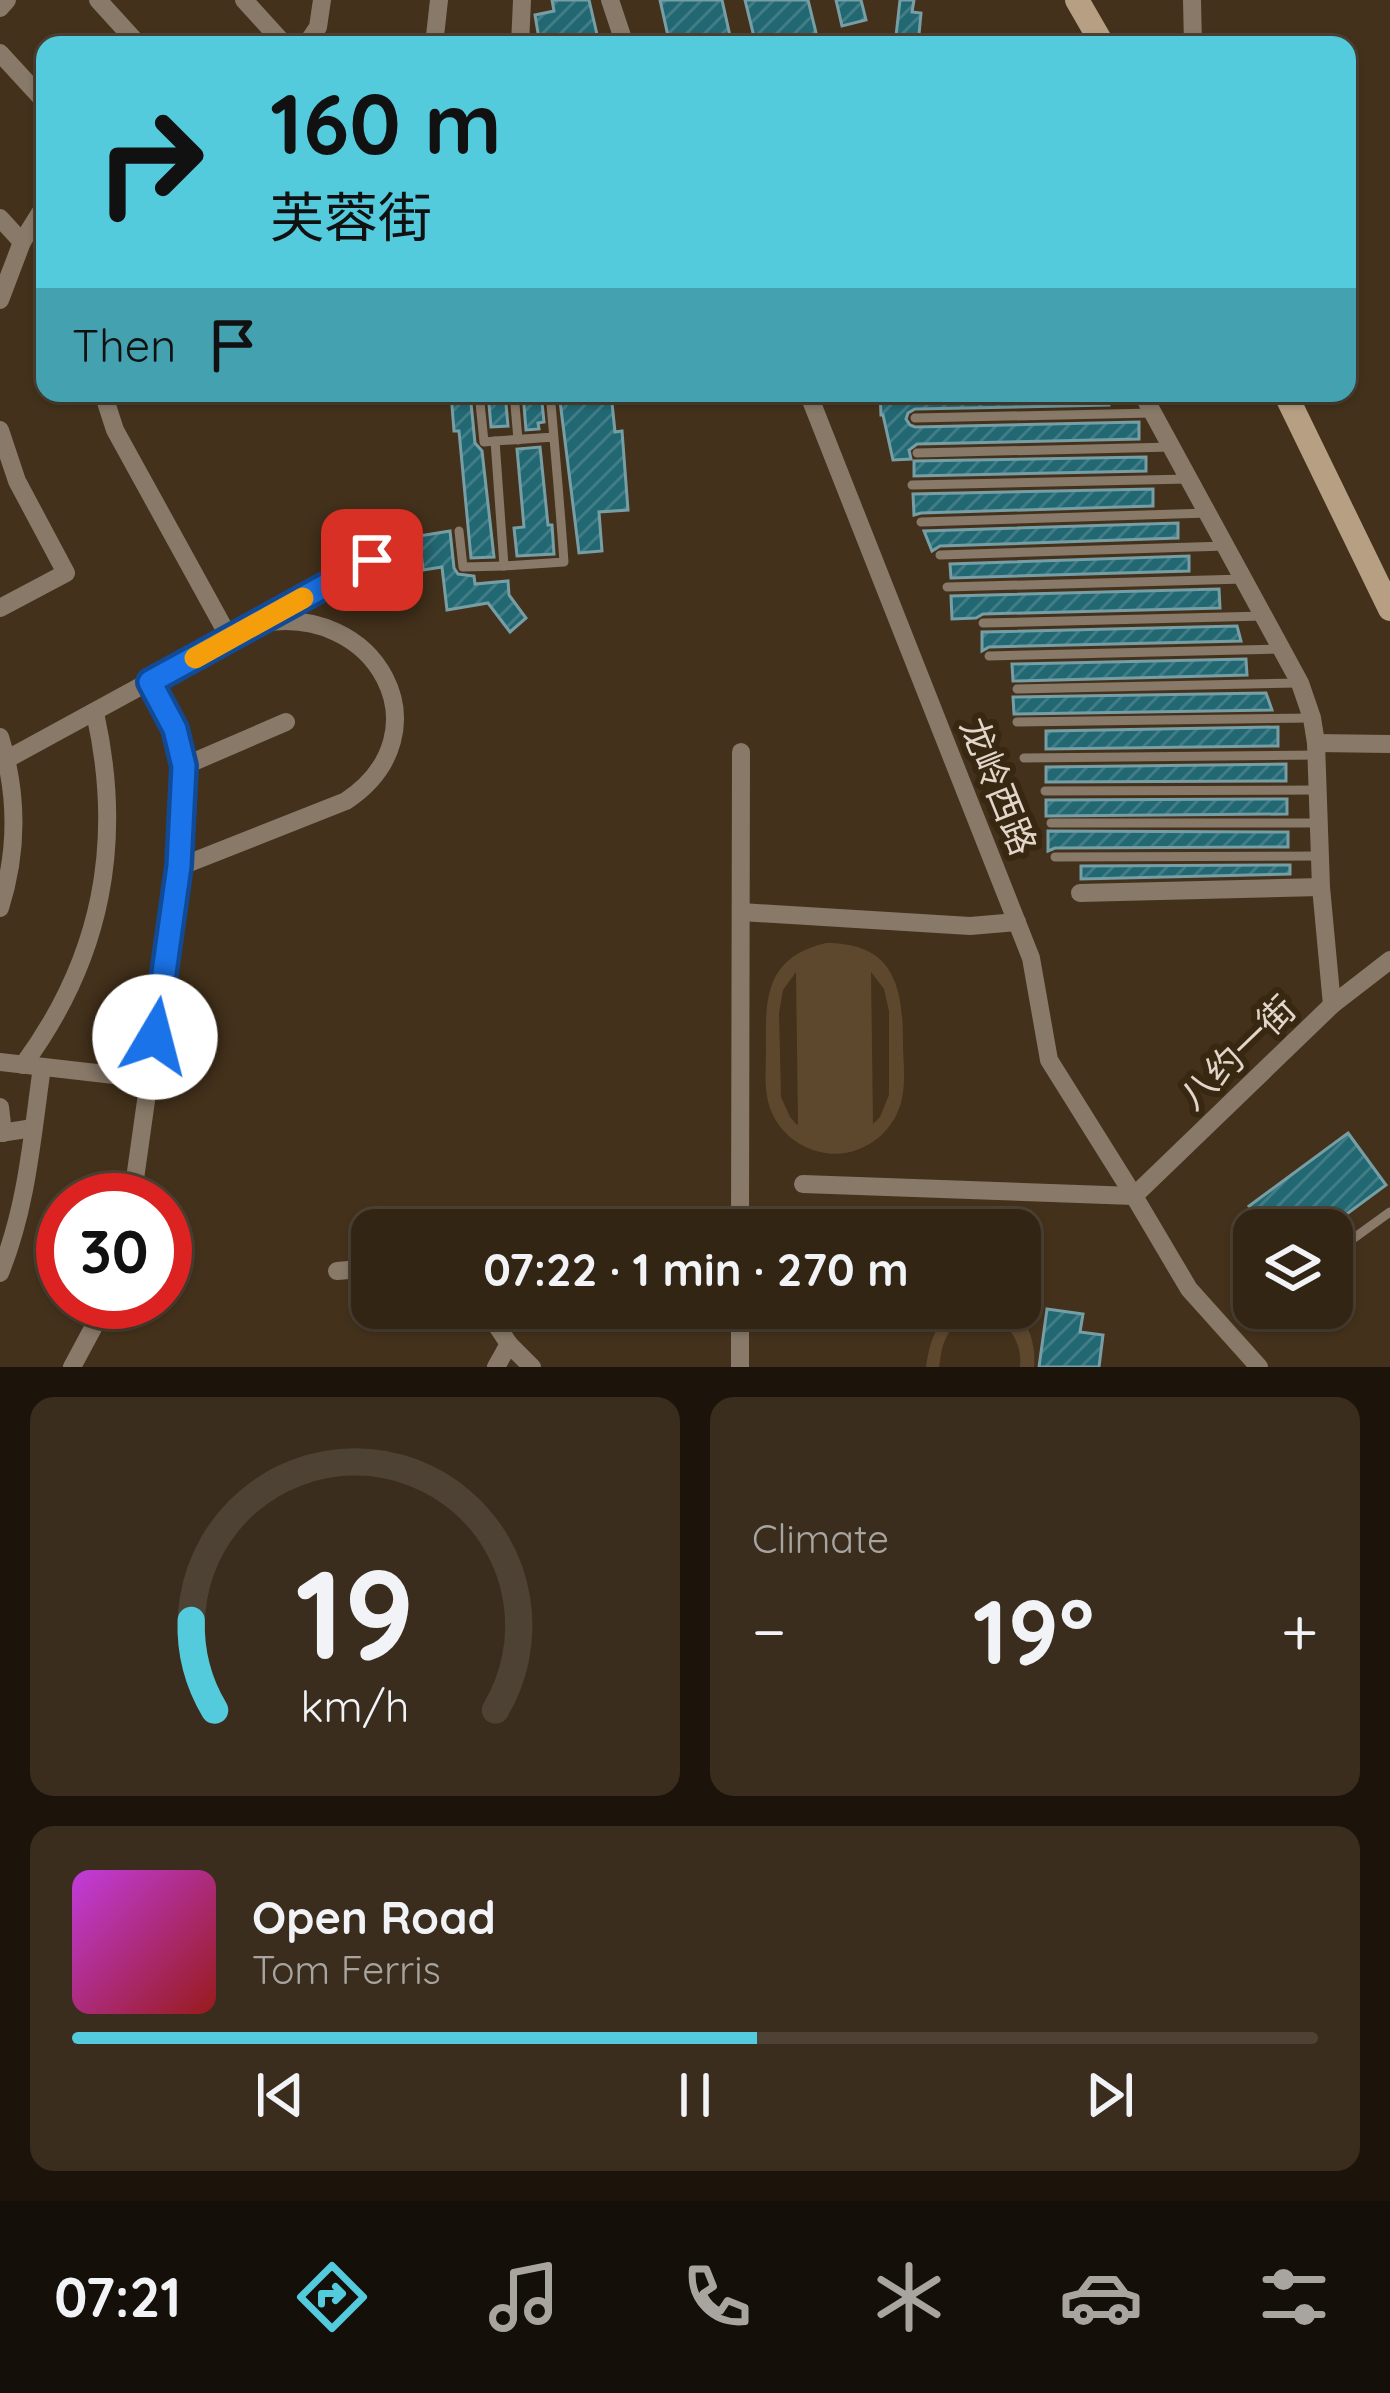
<!DOCTYPE html>
<html lang="en">
<head>
<meta charset="utf-8">
<style>
  :root { --surface:#322514; --page:#3a2d1d; --text:#f1f3f6; --muted:#a8a5a0; --line:#4d4234; --accent:#54cadd }
  body { margin:0; font-family:Quicksand,"Noto Sans SC",sans-serif; background:var(--page); color:var(--text); height:100vh; display:flex; flex-direction:column; font-size:45px; white-space:nowrap }
  * { box-sizing:border-box; margin:0 }
  p { font-size:39px; color:var(--muted) }
  .icon { flex:none; width:66px; height:66px; fill:none; stroke:currentColor; stroke-width:2; stroke-linecap:round; stroke-linejoin:round }
  .map { position:relative; height:1367px; overflow:hidden }
  .sheet { display:flex; flex-direction:column; gap:30px; padding:30px; background:#1c140b; flex:1 }
  .sheet>* { flex:none }
  .hud { position:absolute; left:36px; top:36px; width:1320px; height:366px; border-radius:24px; box-shadow:0 3px 9px #0004,0 0 0 3px var(--line); background:#54cadd; color:#111; overflow:hidden }
  .fabs { position:absolute; left:1233px; top:1209px; display:grid; gap:24px }
  .fabs a { display:grid; place-items:center; width:120px; height:120px; border-radius:24px; background:var(--surface); box-shadow:0 3px 9px #0004,0 0 0 3px var(--line); font-size:60px }
  .speed { position:absolute; left:36px; top:1173px; display:flex; gap:24px; font-size:60px; font-weight:700; text-align:center }
  .speed>* { display:grid; place-content:center; width:156px; height:156px; border-radius:50%; background:var(--surface); box-shadow:0 3px 9px #0004,0 0 0 3px var(--line); line-height:1 }
  .speed .limit { border:18px solid #d22; background:#fff; color:#111 }
  .pin { position:absolute; display:grid; place-items:center; width:102px; height:102px; color:#fff; margin:-51px; border-radius:24px; box-shadow:0 6px 18px #0006 }
  .me { position:absolute; width:132px; margin:-66px; rotate:8deg; stroke-linejoin:round; filter:drop-shadow(0 0 9px #0008) }
  .turn { display:flex; align-items:center; gap:42px; height:252px; padding:0 36px; font-size:54px }
  .turn .icon { width:156px; height:156px; stroke-width:2.5 }
  .turn b { display:block; font-size:84px; line-height:102px }
  .then { display:flex; align-items:center; height:114px; padding:0 36px; background:#0003; gap:24px; font-size:45px }
  .big { font-size:90px; font-weight:800; line-height:1.1 }
  .sheet .card { flex:1; display:flex; flex-direction:column; justify-content:center; gap:18px; min-width:0; padding:0 42px; border-radius:24px; background:var(--page) }
  .sheet .dial { align-items:center; gap:0 }
  .dial svg { height:312px; overflow:visible; fill:none; stroke:var(--line); stroke-width:7; stroke-linecap:round; text-anchor:middle }
  .dial text { fill:var(--text); stroke:none }
  .song { display:flex; align-items:center; gap:36px }
  .cover { width:144px; height:144px; border-radius:18px; background:linear-gradient(135deg,hsl(290 70% 55%),hsl(0 70% 35%)) }
  .played { height:12px; border-radius:6px; background:linear-gradient(90deg,var(--accent) 55%,var(--line) 55%) }
  .keys { display:flex; justify-content:space-around; direction:ltr }
  .heat { display:flex; justify-content:space-between; align-items:center; font-size:66px; direction:ltr }
  .sheet .tiles { flex:1; display:grid; gap:30px; grid-template-columns:1fr 1fr }
  .card:last-child { grid-column:span 2 }
  .trip { position:absolute; left:351px; top:1209px; width:690px; height:120px; border-radius:24px; background:var(--surface); box-shadow:0 3px 9px #0004,0 0 0 3px var(--line); font-weight:800; line-height:120px; text-align:center }
  .tab-bar { display:flex; height:192px; justify-content:space-around; align-items:center; background:#140f08; color:var(--muted) }
  .tab-bar .icon { width:84px; height:84px }
  .tab-bar .current { color:var(--accent) }
  .tab-bar b { font-size:54px; color:var(--text) }
  .map>svg:first-child { display:block }
  .green { fill:#5d482e; fill-rule:evenodd }
  .building { fill:url(#building-hatch); stroke:#779ea5; stroke-width:3 }
  .lines { fill:none; stroke-linecap:round; stroke-linejoin:round }
  .service { stroke:#887968; stroke-width:9 }
  .minor { stroke:#887968; stroke-width:18 }
  .secondary { stroke:#b79f83; stroke-width:24 }
  .route-casing { stroke:#114b97; stroke-width:30 }
  .route { stroke:#1a73e8; stroke-width:21 }
  .slow { stroke:#f59e0b; stroke-width:21 }
  .labels { text-anchor:middle; dominant-baseline:central; stroke-width:12; stroke-linejoin:round; paint-order:stroke }
  .street-label { font-size:36px; fill:#e1d6c9; stroke:#382711 }
</style>
</head>
<body>
<div class="map">
<svg width="1390" height="1367" viewBox="0 0 1390 1367">
  <defs>
    <pattern id="building-hatch" width="6" height="6" patternUnits="userSpaceOnUse" patternTransform="scale(3)"><rect width="6" height="6" fill="#226873"/><path d="M-1 1l2-2M0 6l6-6M5 7l2-2" fill="none" stroke="#427d86"/></pattern>
  </defs>
  <rect width="100%" height="100%" fill="#43311b"/>
  <!-- green -->
  <g class="green">
    <path d="M826 943C894 943 903 986 903 1043 903 1060 906 1080 902 1098 895 1135 857 1161 820 1152 799 1147 781 1133 772 1113 763 1093 766 1070 766 1049 765 997 766 957 826 943ZM796 972 798 1124 797 1125 790 1117 781 1097 779 1013 783 990ZM871 972 884 989 889 1011V1095L880 1117 873 1124Z"/>
    <path d="M958 1308C972 1308 994 1304 1007 1309 1030 1318 1036 1346 1034 1367H1020C1025 1318 967 1295 946 1338 941 1347 941 1357 939 1367H926C930 1341 935 1323 958 1308Z"/>
  </g>
  <!-- building -->
  <g class="building">
    <path d="M552 0H589L599 43 540 45 535 15 554 11Z"/>
    <path d="M660 0H722L732 45H670Z"/>
    <path d="M745 0H808L819 45H756Z"/>
    <path d="M836 0H861L866 20 842 26Z"/>
    <path d="M900 0H914L912 12 921 13 918 45H895Z"/>
    <path d="M451 393H470L475 443 482 451 494 557 471 558 459 431H454Z"/>
    <path d="M488 393H505L508 426 491 427Z"/>
    <path d="M523 393H541L544 422 538 423 539 429 526 430Z"/>
    <path d="M559 393H611L615 432 622 431 628 510 599 512 602 551 579 553Z"/>
    <path d="M880 393H1109V405L915 409 908 413 906 419 910 425 915 427 1139 422V439L917 444 909 450 911 459 893 460 883 415H881Z"/>
    <path d="M540 447 548 525H552L554 554 517 556 514 528 524 527 517 449Z"/>
    <path d="M1146 457V471L914 476V461Z"/>
    <path d="M1153 489V506L921 513 914 515 913 494Z"/>
    <path d="M1178 523V538L940 546 932 551 924 531Z"/>
    <path d="M450 531 454 568 458 574 474 576 475 584 508 581 509 595 526 618 510 632 488 603 447 610 442 567 423 570 419 536Z"/>
    <path d="M1189 556V571L951 578 950 564Z"/>
    <path d="M1219 589 1220 608 983 614 976 618 952 619 951 596Z"/>
    <path d="M1237 626 1241 641 989 647 982 651V632Z"/>
    <path d="M1246 659 1247 675 1013 681 1012 664Z"/>
    <path d="M1266 693 1272 710 1014 714 1013 697Z"/>
    <path d="M1278 727V746L1046 749V731Z"/>
    <path d="M1286 764V781L1046 782V767Z"/>
    <path d="M1287 799V814L1046 816V800Z"/>
    <path d="M1048 831 1288 832V847L1055 848 1048 851Z"/>
    <path d="M1290 865V874L1081 879V866Z"/>
    <path d="M1348 1133 1386 1185 1325 1230H1267L1249 1206Z"/>
    <path d="M1047 1309 1083 1314 1080 1332 1103 1335 1099 1367H1039Z"/>
  </g>
  <g class="lines">
    <!-- service -->
    <g class="service">
      <path d="M479 393 484 442 495 441"/>
      <path d="M514 393 518 440"/>
      <path d="M550 393C555 449 560 506 564 562L504 566 495 441 554 437"/>
      <path d="M915 418 1153 413"/>
      <path d="M917 453 1172 447"/>
      <path d="M912 485 1189 479"/>
      <path d="M921 522 1208 513"/>
      <path d="M459 531 463 567 504 566"/>
      <path d="M940 555 1226 546"/>
      <path d="M947 587 1244 579"/>
      <path d="M983 623 1264 616"/>
      <path d="M989 656 1282 649"/>
      <path d="M1017 689 1299 683"/>
      <path d="M1017 722 1312 718"/>
      <path d="M1024 758 1317 755"/>
      <path d="M1045 791 1315 790"/>
      <path d="M1051 823H1319"/>
      <path d="M1055 857 1320 856"/>
      <path d="M1332 1254 1390 1212"/>
    </g>
    <!-- minor -->
    <g class="minor">
      <path d="M98 0 139 45"/>
      <path d="M244 0 285 45"/>
      <path d="M610 0 625 45"/>
      <path d="M1192 0 1193 45"/>
      <path d="M0 8 7 0"/>
      <path d="M306 45 318 27 322 0"/>
      <path d="M434 45 439 0"/>
      <path d="M520 45 522 0"/>
      <path d="M0 53 45 102"/>
      <path d="M0 218 22 242"/>
      <path d="M0 300 22 242 45 205"/>
      <path d="M103 393 115 430 230 639"/>
      <path d="M808 393 1031 958 1049 1060 1134 1196 1189 1289 1259 1367"/>
      <path d="M1142 393 1300 683 1312 718 1316 743 1321 887 1332 1005"/>
      <path d="M0 430 17 481 66 573 0 608"/>
      <path d="M0 737C18 794 18 851 0 908"/>
      <path d="M1316 743 1390 744"/>
      <path d="M0 763 372 560"/>
      <path d="M184 766 286 722"/>
      <path d="M179 867 346 801C448 733 377 600 257 624"/>
      <path d="M1080 893 1321 887"/>
      <path d="M741 912 970 926 1017 922"/>
      <path d="M0 1062 149 1079"/>
      <path d="M23 1065C102 958 124 842 95 713"/>
      <path d="M0 1107 3 1133"/>
      <path d="M0 1133 33 1128"/>
      <path d="M803 1184 1134 1196"/>
      <path d="M1134 1196 1332 1005 1390 960"/>
      <path d="M132 1200 179 867 183 783 179 741 150 683"/>
      <path d="M740 1230 741 752"/>
      <path d="M337 1271 372 1268"/>
      <path d="M0 1273C27 1207 32 1137 42 1067"/>
      <path d="M485 1308 509 1344 532 1367"/>
      <path d="M72 1367 107 1302"/>
      <path d="M496 1367 509 1344"/>
      <path d="M740 1367V1308"/>
    </g>
    <!-- secondary -->
    <g class="secondary">
      <path d="M1077 0 1103 45"/>
      <path d="M1285 393 1390 609"/>
    </g>
  </g>
  <g class="lines">
    <!-- route casing -->
    <g class="route-casing">
      <path id="route" d="M155 1037 179 866 184 766 175 729 150 682 372 560"/>
    </g>
    <!-- route -->
    <use href="#route" class="route"/>
    <!-- slow -->
    <path class="slow" d="M195 658 303 598"/>
  </g>
  <g class="labels">
    <!-- street labels -->
    <g class="street-label">
      <text transform="translate(999 786) rotate(68)">龙岭西路</text>
      <text transform="translate(1237 1052) rotate(-44)">八约一街</text>
    </g>
  </g>
</svg>
<div class="fabs">
<a><svg class="icon" aria-label="layers" viewBox="0 0 24 24"><path d="M12 4l9 5-9 5-9-5zM3 14l9 5 9-5"/></svg></a>
</div>
<div class="speed"><div class="limit">30</div></div>
<div class="pin" style="left:372px;top:560px;background:#d93025"><svg class="icon" aria-label="arrive" viewBox="0 0 24 24"><path d="M6 21V4h12l-3 4 3 4H6"/></svg></div>
<svg class="me" style="left:155px;top:1037px" viewBox="-20 -20 40 40"><circle r="19" fill="#fff"/><path d="M0-13L10 11 0 6-10 11z" fill="#1a73e8"/></svg>
<div class="trip">07:22 · 1 min · 270 m</div>
<div class="hud">
<div class="turn"><svg class="icon" aria-label="right" viewBox="0 0 24 24"><path d="M7 20v-9h11M14 6l5 5-5 5"/></svg><div><b>160 m</b>芙蓉街</div></div>
<div class="then">Then<svg class="icon" aria-label="arrive" viewBox="0 0 24 24"><path d="M6 21V4h12l-3 4 3 4H6"/></svg></div>
</div>
</div>
<section class="sheet">
<div class="tiles">
<div class="card dial"><svg viewBox="0 0 100 80">
<path d="M14 69A42 42 0 1 1 86 69"/>
<path d="M14 69A42 42 0 0 1 8 46" stroke="#54cadd"/>
<text x="50" y="56" font-size="32" font-weight="700">19</text>
<text x="50" y="72" font-size="11">km/h</text>
</svg></div>
<div class="card"><p>Climate</p>
<div class="heat"><a>−</a><b class="big">19°</b><a>+</a></div>
</div>
<div class="card">
<div class="song"><i class="cover"></i><div><b>Open Road</b><p>Tom Ferris</p></div></div>
<div class="played"></div>
<div class="keys"><svg class="icon" aria-label="previous" viewBox="0 0 24 24"><path d="M18 5L8 12l10 7zM5 5v14"/></svg><svg class="icon" aria-label="pause" viewBox="0 0 24 24"><path d="M8 5v14M16 5v14"/></svg><svg class="icon" aria-label="next" viewBox="0 0 24 24"><path d="M6 5l10 7-10 7zM19 5v14"/></svg></div>
</div>
</div>
</section>
<nav class="tab-bar">
<b>07:21</b>
<svg class="icon current" aria-label="directions" viewBox="0 0 24 24"><path d="M12 3l9 9-9 9-9-9zM9 14v-3h6M13 9l2 2-2 2"/></svg>
<svg class="icon" aria-label="music" viewBox="0 0 24 24"><path d="M9 18V5l10-2v13"/><circle cx="6" cy="18" r="3"/><circle cx="16" cy="16" r="3"/></svg>
<svg class="icon" aria-label="phone" viewBox="0 0 24 24"><path d="M5 4h4l2 5-3 2q2 4 5 5l2-3 5 2v4C11 20 4 13 5 4z"/></svg>
<svg class="icon" aria-label="climate" viewBox="0 0 24 24"><path d="M12 3v18M4 7l16 10M4 17L20 7"/></svg>
<svg class="icon" aria-label="car" viewBox="0 0 24 24"><path d="M5 17H2v-5l4-1 3-4h7l3 4 3 1v5h-3M9 17h6M6 11h13"/><circle cx="7" cy="17" r="2"/><circle cx="17" cy="17" r="2"/></svg>
<svg class="icon" aria-label="filters" viewBox="0 0 24 24"><path d="M4 7h16M4 17h16"/><circle cx="9" cy="7" r="2"/><circle cx="15" cy="17" r="2"/></svg>
</nav>
</body>
</html>
